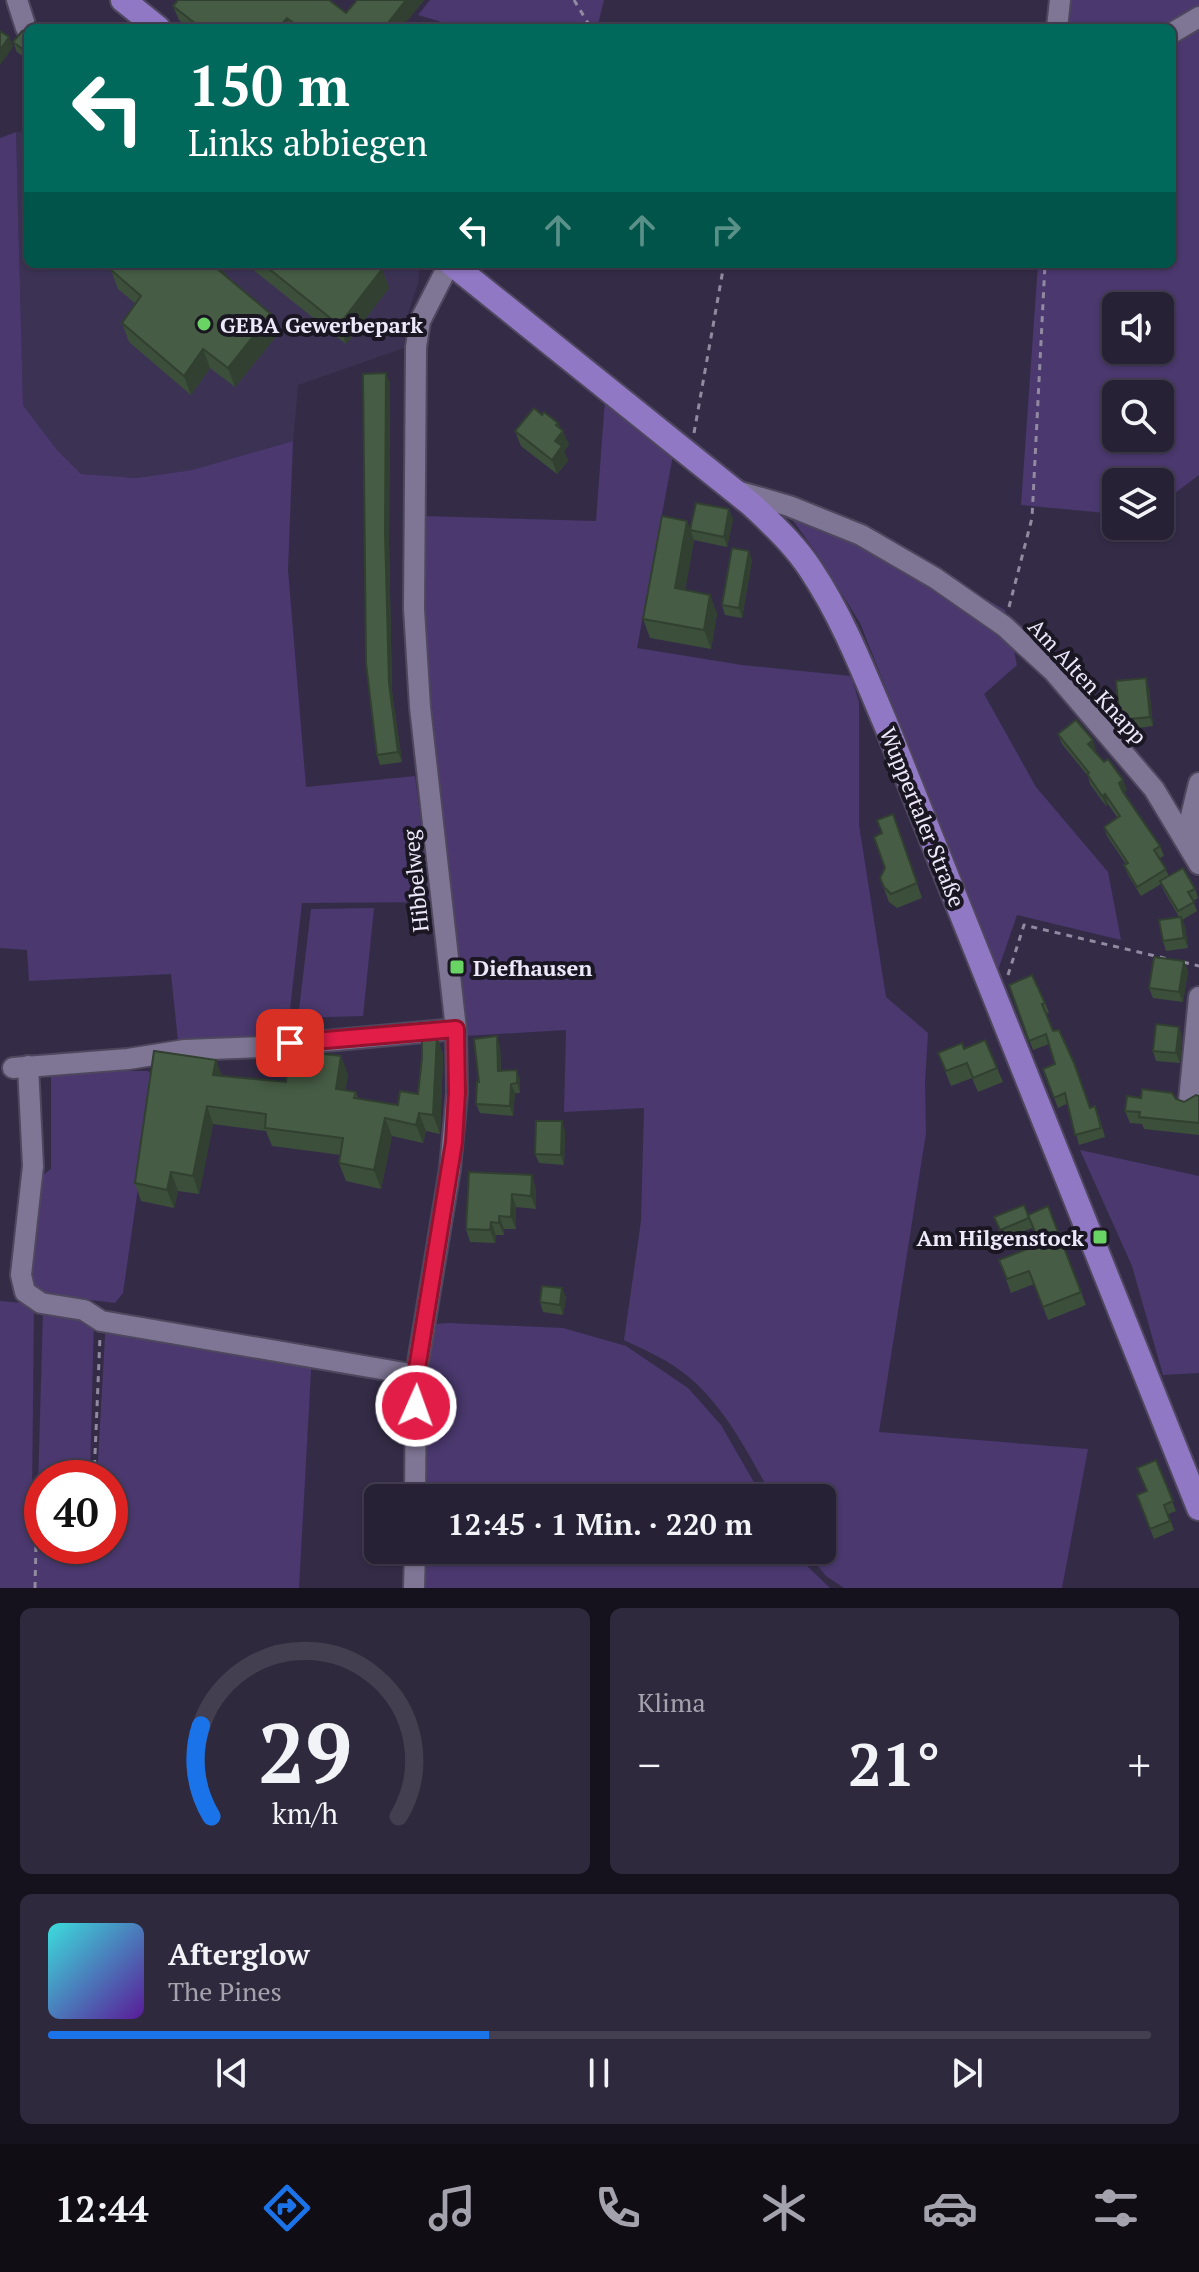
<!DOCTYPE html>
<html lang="de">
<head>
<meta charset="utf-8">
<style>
  :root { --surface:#272135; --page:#2f293d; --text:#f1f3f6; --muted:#a4a3ad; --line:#433e50; --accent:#1a73e8 }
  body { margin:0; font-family:"PT Serif",serif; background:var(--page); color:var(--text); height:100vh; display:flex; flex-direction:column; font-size:30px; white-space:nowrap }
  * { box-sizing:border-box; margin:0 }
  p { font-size:26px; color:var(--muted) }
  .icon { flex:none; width:44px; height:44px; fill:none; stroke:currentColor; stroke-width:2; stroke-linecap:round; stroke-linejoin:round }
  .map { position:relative; height:1588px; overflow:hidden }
  .sheet { display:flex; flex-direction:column; gap:20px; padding:20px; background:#15121d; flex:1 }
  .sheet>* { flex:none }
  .top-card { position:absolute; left:24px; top:24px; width:1152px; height:244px; border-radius:12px; box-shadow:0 2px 6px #0004,0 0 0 2px var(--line); background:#00695c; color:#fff; overflow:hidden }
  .controls { position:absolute; left:1102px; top:292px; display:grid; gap:16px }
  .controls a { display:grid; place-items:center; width:72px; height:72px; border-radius:12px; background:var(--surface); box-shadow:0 2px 6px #0004,0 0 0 2px var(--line); font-size:40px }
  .speed { position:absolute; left:24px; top:1460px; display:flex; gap:16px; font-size:40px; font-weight:700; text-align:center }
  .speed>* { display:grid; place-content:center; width:104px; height:104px; border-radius:50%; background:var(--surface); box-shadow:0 2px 6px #0004,0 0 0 2px var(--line); line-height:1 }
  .speed .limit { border:12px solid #d22; background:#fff; color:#111 }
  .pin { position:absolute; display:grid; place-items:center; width:68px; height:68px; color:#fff; margin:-34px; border-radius:16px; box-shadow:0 4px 12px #0006 }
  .me { position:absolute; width:88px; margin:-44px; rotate:2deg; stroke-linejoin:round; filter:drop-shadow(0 0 6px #0008) }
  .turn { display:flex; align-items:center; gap:28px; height:168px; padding:0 32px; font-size:36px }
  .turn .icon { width:104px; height:104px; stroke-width:2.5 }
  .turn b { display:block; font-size:56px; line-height:68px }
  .lanes { display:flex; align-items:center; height:76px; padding:0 32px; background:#0003; justify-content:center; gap:40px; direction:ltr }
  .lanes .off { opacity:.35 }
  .big { font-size:60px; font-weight:700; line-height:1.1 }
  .sheet .tile { flex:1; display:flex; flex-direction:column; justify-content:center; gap:12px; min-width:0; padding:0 28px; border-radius:12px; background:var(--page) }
  .sheet .dial { align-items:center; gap:0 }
  .dial svg { height:208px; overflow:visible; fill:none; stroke:var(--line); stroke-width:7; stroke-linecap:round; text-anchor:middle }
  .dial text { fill:var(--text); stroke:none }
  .song { display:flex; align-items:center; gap:24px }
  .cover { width:96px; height:96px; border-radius:12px; background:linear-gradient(135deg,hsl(180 70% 55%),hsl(270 70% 35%)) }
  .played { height:8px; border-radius:4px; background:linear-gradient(90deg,var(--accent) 40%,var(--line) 40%) }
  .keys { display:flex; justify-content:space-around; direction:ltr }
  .heat { display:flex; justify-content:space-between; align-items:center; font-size:44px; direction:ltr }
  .sheet .tiles { flex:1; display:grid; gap:20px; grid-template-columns:1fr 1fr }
  .tile:last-child { grid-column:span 2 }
  .trip { position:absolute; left:364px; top:1484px; width:472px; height:80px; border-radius:12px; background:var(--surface); box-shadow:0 2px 6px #0004,0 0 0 2px var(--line); font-weight:700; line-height:80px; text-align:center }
  .menu { display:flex; height:128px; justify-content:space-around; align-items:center; background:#100d15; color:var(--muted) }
  .menu .icon { width:56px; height:56px }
  .menu .selected { color:var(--accent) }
  .menu b { font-size:36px; color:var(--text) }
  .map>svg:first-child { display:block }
  .built { fill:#3c3354 }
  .green { fill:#4a386e; fill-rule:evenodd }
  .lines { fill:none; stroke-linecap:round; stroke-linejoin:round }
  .minor-casing { stroke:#4e475e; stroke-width:24 }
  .major-casing { stroke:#4e475e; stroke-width:28 }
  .path { stroke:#918aa1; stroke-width:3; stroke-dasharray:6 6; stroke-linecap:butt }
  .minor { stroke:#7f7695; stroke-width:20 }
  .major { stroke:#9078c4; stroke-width:24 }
  .wall { fill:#3c4f3a }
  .shaded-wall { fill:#314030 }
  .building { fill:#465c44; stroke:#314030; stroke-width:2 }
  .route-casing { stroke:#92132f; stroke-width:20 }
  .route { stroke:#e11d48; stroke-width:14 }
  .poi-dot { fill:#69d464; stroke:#1a1723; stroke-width:3 }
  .labels { text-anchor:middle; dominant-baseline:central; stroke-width:8; stroke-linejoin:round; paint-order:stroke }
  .poi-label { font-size:22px; font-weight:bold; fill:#ede8fa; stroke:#1a1723; text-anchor:start }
  .street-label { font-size:22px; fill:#ede8fa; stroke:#1a1723 }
</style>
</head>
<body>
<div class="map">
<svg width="1199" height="1588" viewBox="0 0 1199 1588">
  <rect width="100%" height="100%" fill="#342c47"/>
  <!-- built -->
  <path class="built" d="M28 131V264H420L418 283 407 317 404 348 298 385 293 441 192 470 136 478 81 474 57 450 23 405 16 132Z"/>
  <!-- green -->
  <g class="green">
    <path d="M430 0H604L597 28H462L418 15Z"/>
    <path d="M1062 0H1199V475L1160 504V482H1116V514L1021 505 1038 264H1172V28H1059ZM1116 306H1160V350H1116ZM1116 394H1160V438H1116Z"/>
    <path d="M16 132 23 405 57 450 81 474 136 478 192 470 293 441 288 570 306 787 415 776 431 902 302 903 287 1036 178 1041 171 974 29 981 27 950 0 948V138Z"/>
    <path d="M605 400 673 455 637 648 742 665 851 676 859 702V825L886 997 928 1033 925 1082 926 1133 879 1432 1088 1449 1062 1588H844L826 1576 805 1550H822V1498H773C747 1451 720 1396 674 1366 659 1356 640 1348 624 1340L641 1221 644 1108 564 1112 566 1030 464 1036C446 863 422 690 422 516L596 521Z"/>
    <path d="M789 515 931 567 1005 610 1017 665 984 694 1036 787 1108 872 1121 940 1017 915 998 970 860 623 817 554Z"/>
    <path d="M374 908 363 1016 298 1018 311 909Z"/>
    <path d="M64 1071H148L154 1076 123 1293 115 1303 41 1294 29 1281 35 1181 51 1169V1076Z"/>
    <path d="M1080 1150 1199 1176V1373L1163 1375 1132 1266Z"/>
    <path d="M0 1301 34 1304 32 1496H42V1546H110V1478H97L106 1319 312 1353 299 1588H0Z"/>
    <path d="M43 1311 94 1317 90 1478H42V1488L38 1487Z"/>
    <path d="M449 1323 563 1328 626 1346 688 1388 721 1425 763 1498H422L424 1399 430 1328 435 1324Z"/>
    <path d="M422 1550H796L805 1564 830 1588H423Z"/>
  </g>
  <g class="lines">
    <!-- minor casing -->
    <g class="minor-casing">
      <g id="minor">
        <path d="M17 0 26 28"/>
        <path d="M1057 28 1060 0"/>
        <path d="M1172 33 1199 17"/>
        <path d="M737 491 789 506 861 535 935 578 1004 626 1054 672 1154 789 1199 864"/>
        <path d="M1195 854 1191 816 1199 783"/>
        <path d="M28 1066 33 1166 21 1275 25 1292 41 1303 84 1310 101 1321 416 1375"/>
        <path d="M13 1068 128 1059 185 1050 260 1047 456 1029"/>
        <path d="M1189 1101 1199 997"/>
        <path d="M415 1498 416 1375 450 1169 457 1093 456 1029 420 707 414 609 416 347 420 321 449 264"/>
        <path d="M414 1588 415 1550"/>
      </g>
    </g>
    <!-- major casing -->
    <g class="major-casing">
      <g id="major">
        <path d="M123 0 158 28"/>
        <path d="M452 264 752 505C773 525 795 545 811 570 843 618 864 673 887 727L1199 1508"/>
      </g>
    </g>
    <!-- path -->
    <g class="path">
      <path d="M574 0 591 28"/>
      <path d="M694 433 724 264"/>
      <path d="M1009 607 1032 518 1045 264"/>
      <path d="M1183 962 1199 966"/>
      <path d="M1008 975 1024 925 1168 959"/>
      <path d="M94 1478 100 1337"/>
      <path d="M35 1588 37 1501 42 1493"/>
    </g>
    <!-- minor -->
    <use href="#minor" class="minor"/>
    <!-- major -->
    <use href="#major" class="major"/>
  </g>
  <!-- wall -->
  <g class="wall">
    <path d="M357 0H424L401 28H188L179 20 173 6 346 13Z"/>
    <path d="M28 29V60L17 52 13 42Z"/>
    <path d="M221 264 226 276 278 334 235 387 210 368 191 395 129 342 122 323 136 304 118 289 111 270Z"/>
    <path d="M246 264H376L382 269 389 288 346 344Z"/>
    <path d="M390 383 389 542 392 692 402 762 380 765 377 755Z"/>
    <path d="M542 415 558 423 569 445 564 451 568 461 557 474 521 446 515 431Z"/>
    <path d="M733 519 727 547 694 540 685 590 710 595 717 614 711 649 650 638 643 619 687 521 690 530Z"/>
    <path d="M752 560 742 618 725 615 722 605Z"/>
    <path d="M1149 688 1153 726 1124 730 1120 720Z"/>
    <path d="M1058 734 1096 750 1094 751 1127 790 1124 792 1160 846 1164 856 1159 858 1169 876 1195 889 1198 898 1193 901 1197 911 1182 920 1185 927 1188 948 1166 951 1163 941 1179 917 1164 891 1161 884 1141 896 1128 875 1124 865 1126 864 1107 836 1104 827 1117 817 1108 804 1106 806 1090 784 1088 776 1062 744Z"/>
    <path d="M893 814 922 898 897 908 889 902 880 878 885 868 882 833Z"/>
    <path d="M1188 971 1183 1002 1153 998 1149 988Z"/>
    <path d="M1009 985 1045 1003 1049 1012 1046 1014 1053 1031 1090 1108 1099 1116 1105 1137 1079 1145 1068 1103 1058 1108 1043 1069 1055 1064 1049 1044 1033 1050Z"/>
    <path d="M1179 1027 1182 1036 1180 1063 1156 1061 1153 1051Z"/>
    <path d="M437 1036 443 1055 440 1134 426 1131 423 1143 392 1136 381 1189 346 1181 339 1163 341 1155 272 1146 266 1131 213 1124 199 1194 178 1191 174 1208 141 1201 135 1183 222 1076 286 1082 348 1074 345 1091 356 1092 358 1099 398 1105 418 1094Z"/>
    <path d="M500 1046 501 1071 520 1080V1093H515L513 1116 480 1113 476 1104 479 1082Z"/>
    <path d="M964 1049 997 1068 1003 1082 978 1092 972 1078 951 1086 938 1053Z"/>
    <path d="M1199 1096V1135L1144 1129 1142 1124 1130 1123 1125 1111 1141 1098 1176 1099 1184 1102Z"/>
    <path d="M565 1131 564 1165 539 1163 535 1154Z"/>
    <path d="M469 1172 536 1188V1209L516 1207V1229H504V1235H496L495 1243 470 1242 466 1229Z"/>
    <path d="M1048 1206 1086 1305 1048 1320 1034 1284 1011 1293 999 1260 1039 1244 1032 1228 1003 1240 994 1217 1029 1218Z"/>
    <path d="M562 1288 566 1298 563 1315 543 1312 540 1302Z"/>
    <path d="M1156 1460 1176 1511 1168 1514 1174 1530 1154 1539 1137 1495 1146 1491Z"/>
  </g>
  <!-- shaded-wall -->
  <g class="shaded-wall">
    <path d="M406 0H424L401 28H384Z"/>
    <path d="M287 18 291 28H278Z"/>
    <path d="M9 37 13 47 0 65V50Z"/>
    <path d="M217 264H221L227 279 215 267Z"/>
    <path d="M382 269 389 288 346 344 339 325Z"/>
    <path d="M271 314 278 334 235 387 228 368Z"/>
    <path d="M203 349 210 368 191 395 184 376Z"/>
    <path d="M386 373 390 383 389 542 392 692 402 762 398 752 389 683 385 532Z"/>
    <path d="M558 423 562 432 563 431 569 445 564 451 568 461 557 474 552 460 556 425Z"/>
    <path d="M729 509 733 519 727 547 724 537Z"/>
    <path d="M687 521 694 540 682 608 675 588Z"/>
    <path d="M749 551 752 560 742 618 739 608Z"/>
    <path d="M710 595 717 614 711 649 704 630Z"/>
    <path d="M1146 678 1149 688 1153 726 1150 717Z"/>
    <path d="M1093 740 1096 750 1092 753 1088 744Z"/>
    <path d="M1123 780 1127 790 1123 793 1119 783Z"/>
    <path d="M1105 794 1108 804 1106 806 1102 796Z"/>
    <path d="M1181 917 1185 927 1188 948 1184 938Z"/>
    <path d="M1184 961 1188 971 1183 1002 1179 992Z"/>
    <path d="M1179 1027 1182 1036 1180 1063 1176 1053Z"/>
    <path d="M437 1036 443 1055 440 1134 433 1115Z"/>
    <path d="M497 1036 500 1046 501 1081 498 1071Z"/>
    <path d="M341 1056 348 1074 343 1108 336 1089Z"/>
    <path d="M216 1060 223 1078 213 1075Z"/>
    <path d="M517 1070 520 1080V1093L517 1083Z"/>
    <path d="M511 1084 515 1093 513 1116 510 1106Z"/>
    <path d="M207 1106 213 1124 199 1194 193 1176Z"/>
    <path d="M419 1113 426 1131 423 1143 416 1125Z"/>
    <path d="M385 1118 392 1136 381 1189 374 1170Z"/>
    <path d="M562 1121 565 1131 564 1165 561 1155Z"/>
    <path d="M171 1172 178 1191 174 1208 167 1190Z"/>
    <path d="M532 1175 536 1188V1209L531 1196Z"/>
    <path d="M512 1194 516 1207V1229L511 1217Z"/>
    <path d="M499 1216 504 1229V1235L499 1223Z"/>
    <path d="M491 1222 496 1235 495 1243 490 1230Z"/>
    <path d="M562 1288 566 1298 563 1315 560 1305Z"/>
  </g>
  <!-- building -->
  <g class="building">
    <path d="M178 0H329L346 13 357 0H406L384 28H300L287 18 278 28H201L173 6Z"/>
    <path d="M35 22 43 28H30Z"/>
    <path d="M28 29V53L13 42 22 31Z"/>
    <path d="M0 31 9 37 0 50Z"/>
    <path d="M116 264H217L215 267 271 314 228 368 203 349 184 376 122 323 141 296 111 270Z"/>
    <path d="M263 264H376L382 269 339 325Z"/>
    <path d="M386 373 385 532 389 683 398 752 377 755 366 663 363 374Z"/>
    <path d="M534 408 542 415 544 412 558 423 556 425 563 431 555 441 562 446 552 460 515 431Z"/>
    <path d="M696 503 729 509 724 537 690 530Z"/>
    <path d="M662 516 687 521 675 588 710 595 704 630 643 619Z"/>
    <path d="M732 548 749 551 739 608 722 605Z"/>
    <path d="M1146 678 1150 717 1120 720 1116 681Z"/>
    <path d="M1076 720 1093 740 1088 744 1104 762 1108 759 1123 780 1119 783 1123 792 1160 846 1154 850 1166 869 1137 887 1124 865 1128 863 1104 827 1120 816 1105 794 1102 796 1087 774 1089 773 1058 734Z"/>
    <path d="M893 814 917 883 891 894 884 887 880 878 885 868 874 837 882 833 877 820Z"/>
    <path d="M1183 868 1195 889 1188 892 1194 902 1178 911 1160 881Z"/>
    <path d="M1181 917 1184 938 1163 941 1159 920Z"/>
    <path d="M1154 957 1184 961 1179 992 1149 988Z"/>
    <path d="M1032 975 1045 1003 1042 1004 1053 1031 1059 1030 1074 1063 1090 1108 1095 1106 1101 1128 1075 1135 1065 1093 1054 1098 1043 1069 1055 1064 1046 1034 1029 1041 1009 985Z"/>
    <path d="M1156 1024 1179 1027 1176 1053 1153 1051Z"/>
    <path d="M422 1036H437L433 1115 419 1113 416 1125 385 1118 374 1170 339 1163 343 1138 265 1128 266 1114 207 1106 193 1176 171 1172 167 1190 135 1183 154 1051 216 1060 213 1075 286 1082 288 1050 341 1056 336 1089 356 1092 354 1098 398 1105 400 1091 418 1094 422 1058Z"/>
    <path d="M497 1036 498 1071 517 1070V1083L511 1084 510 1106 476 1104 477 1082H479L474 1039Z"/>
    <path d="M985 1040 997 1068 973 1078 967 1063 946 1071 938 1053 962 1043 964 1049Z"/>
    <path d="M1142 1089 1172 1093 1176 1099 1184 1102 1196 1095 1199 1096V1123L1139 1117 1140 1112 1125 1111 1127 1096 1141 1098Z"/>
    <path d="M536 1121H562L561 1155 535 1154Z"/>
    <path d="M469 1172 532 1175 531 1196 512 1194 511 1217 499 1216V1223L491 1222 490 1230 466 1229Z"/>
    <path d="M1024 1205 1029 1218 1000 1230 994 1217Z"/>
    <path d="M1048 1206 1081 1292 1043 1307 1029 1271 1007 1279 999 1260 1040 1244 1028 1215Z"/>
    <path d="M542 1286 562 1288 560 1305 540 1302Z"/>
    <path d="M1156 1460 1173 1501 1164 1505 1170 1521 1150 1529 1137 1495 1147 1491 1137 1468Z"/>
  </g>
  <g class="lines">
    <!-- route casing -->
    <g class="route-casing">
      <path id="route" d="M290 1043 456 1029 457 1093 454 1142 416 1375V1406"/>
    </g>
    <!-- route -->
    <use href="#route" class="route"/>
  </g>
  <!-- markers -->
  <g class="poi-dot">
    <circle cx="204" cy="324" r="8"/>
    <rect x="449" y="959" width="16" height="16" rx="4"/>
    <rect x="1092" y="1229" width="16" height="16" rx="4"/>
  </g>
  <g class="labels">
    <!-- poi labels -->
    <g class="poi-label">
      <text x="220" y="324">GEBA Gewerbepark</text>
      <text x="473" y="967">Diefhausen</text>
      <text x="1084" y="1237" text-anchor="end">Am Hilgenstock</text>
    </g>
    <!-- street labels -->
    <g class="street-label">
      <text transform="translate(1088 681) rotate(47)">Am Alten Knapp</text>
      <text transform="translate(923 817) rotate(68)">Wuppertaler Straße</text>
      <text transform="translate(415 881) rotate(-96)">Hibbelweg</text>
    </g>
  </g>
</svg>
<div class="controls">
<a><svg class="icon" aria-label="sound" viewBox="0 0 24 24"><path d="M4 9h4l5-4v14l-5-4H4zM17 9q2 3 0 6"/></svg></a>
<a><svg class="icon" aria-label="search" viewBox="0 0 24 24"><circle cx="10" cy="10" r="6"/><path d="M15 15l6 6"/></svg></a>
<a><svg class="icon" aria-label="layers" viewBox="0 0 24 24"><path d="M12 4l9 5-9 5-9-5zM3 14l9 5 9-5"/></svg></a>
</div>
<div class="speed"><div class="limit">40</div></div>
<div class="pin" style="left:290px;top:1043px;background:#d93025"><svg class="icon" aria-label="arrive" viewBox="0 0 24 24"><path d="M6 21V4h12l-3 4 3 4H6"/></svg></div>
<svg class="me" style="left:416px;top:1406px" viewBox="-20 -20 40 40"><circle r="17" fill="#e11d48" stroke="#fff" stroke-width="3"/><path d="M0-11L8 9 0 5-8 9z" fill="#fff"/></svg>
<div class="trip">12:45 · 1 Min. · 220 m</div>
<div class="top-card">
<div class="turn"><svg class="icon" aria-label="left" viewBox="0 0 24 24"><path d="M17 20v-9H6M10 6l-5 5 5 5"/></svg><div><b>150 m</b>Links abbiegen</div></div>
<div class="lanes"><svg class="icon" aria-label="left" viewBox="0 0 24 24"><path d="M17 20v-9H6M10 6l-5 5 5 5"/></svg><svg class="icon off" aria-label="ahead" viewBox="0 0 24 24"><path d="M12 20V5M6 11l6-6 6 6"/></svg><svg class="icon off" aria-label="ahead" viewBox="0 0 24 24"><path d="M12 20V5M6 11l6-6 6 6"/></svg><svg class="icon off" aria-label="right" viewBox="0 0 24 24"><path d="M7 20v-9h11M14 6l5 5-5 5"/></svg></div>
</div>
</div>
<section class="sheet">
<div class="tiles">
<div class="tile dial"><svg viewBox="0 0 100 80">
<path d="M14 69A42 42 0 1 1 86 69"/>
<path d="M14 69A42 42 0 0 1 10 34" stroke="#1a73e8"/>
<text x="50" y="56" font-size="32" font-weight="700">29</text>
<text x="50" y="72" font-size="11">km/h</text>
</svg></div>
<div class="tile"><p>Klima</p>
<div class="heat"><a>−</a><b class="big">21°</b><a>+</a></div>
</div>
<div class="tile">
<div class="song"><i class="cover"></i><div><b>Afterglow</b><p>The Pines</p></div></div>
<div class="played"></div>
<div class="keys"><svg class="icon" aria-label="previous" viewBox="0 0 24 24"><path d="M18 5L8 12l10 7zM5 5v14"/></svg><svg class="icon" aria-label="pause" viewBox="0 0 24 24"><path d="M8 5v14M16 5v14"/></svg><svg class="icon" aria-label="next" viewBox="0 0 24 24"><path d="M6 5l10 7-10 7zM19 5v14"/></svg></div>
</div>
</div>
</section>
<nav class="menu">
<b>12:44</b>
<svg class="icon selected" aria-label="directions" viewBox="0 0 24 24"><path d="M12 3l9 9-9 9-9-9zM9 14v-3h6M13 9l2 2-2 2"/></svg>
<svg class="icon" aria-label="music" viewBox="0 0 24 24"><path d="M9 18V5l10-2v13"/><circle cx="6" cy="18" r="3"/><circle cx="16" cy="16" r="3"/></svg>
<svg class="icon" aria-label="phone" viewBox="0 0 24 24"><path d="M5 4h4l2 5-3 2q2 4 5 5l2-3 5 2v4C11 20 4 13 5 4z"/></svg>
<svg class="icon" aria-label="climate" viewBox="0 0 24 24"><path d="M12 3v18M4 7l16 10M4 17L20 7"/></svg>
<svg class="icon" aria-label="car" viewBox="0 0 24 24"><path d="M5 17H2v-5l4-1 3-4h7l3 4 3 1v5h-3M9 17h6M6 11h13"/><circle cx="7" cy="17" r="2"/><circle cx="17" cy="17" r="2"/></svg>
<svg class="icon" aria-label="filters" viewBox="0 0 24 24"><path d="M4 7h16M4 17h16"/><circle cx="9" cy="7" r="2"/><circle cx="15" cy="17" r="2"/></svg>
</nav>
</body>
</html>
